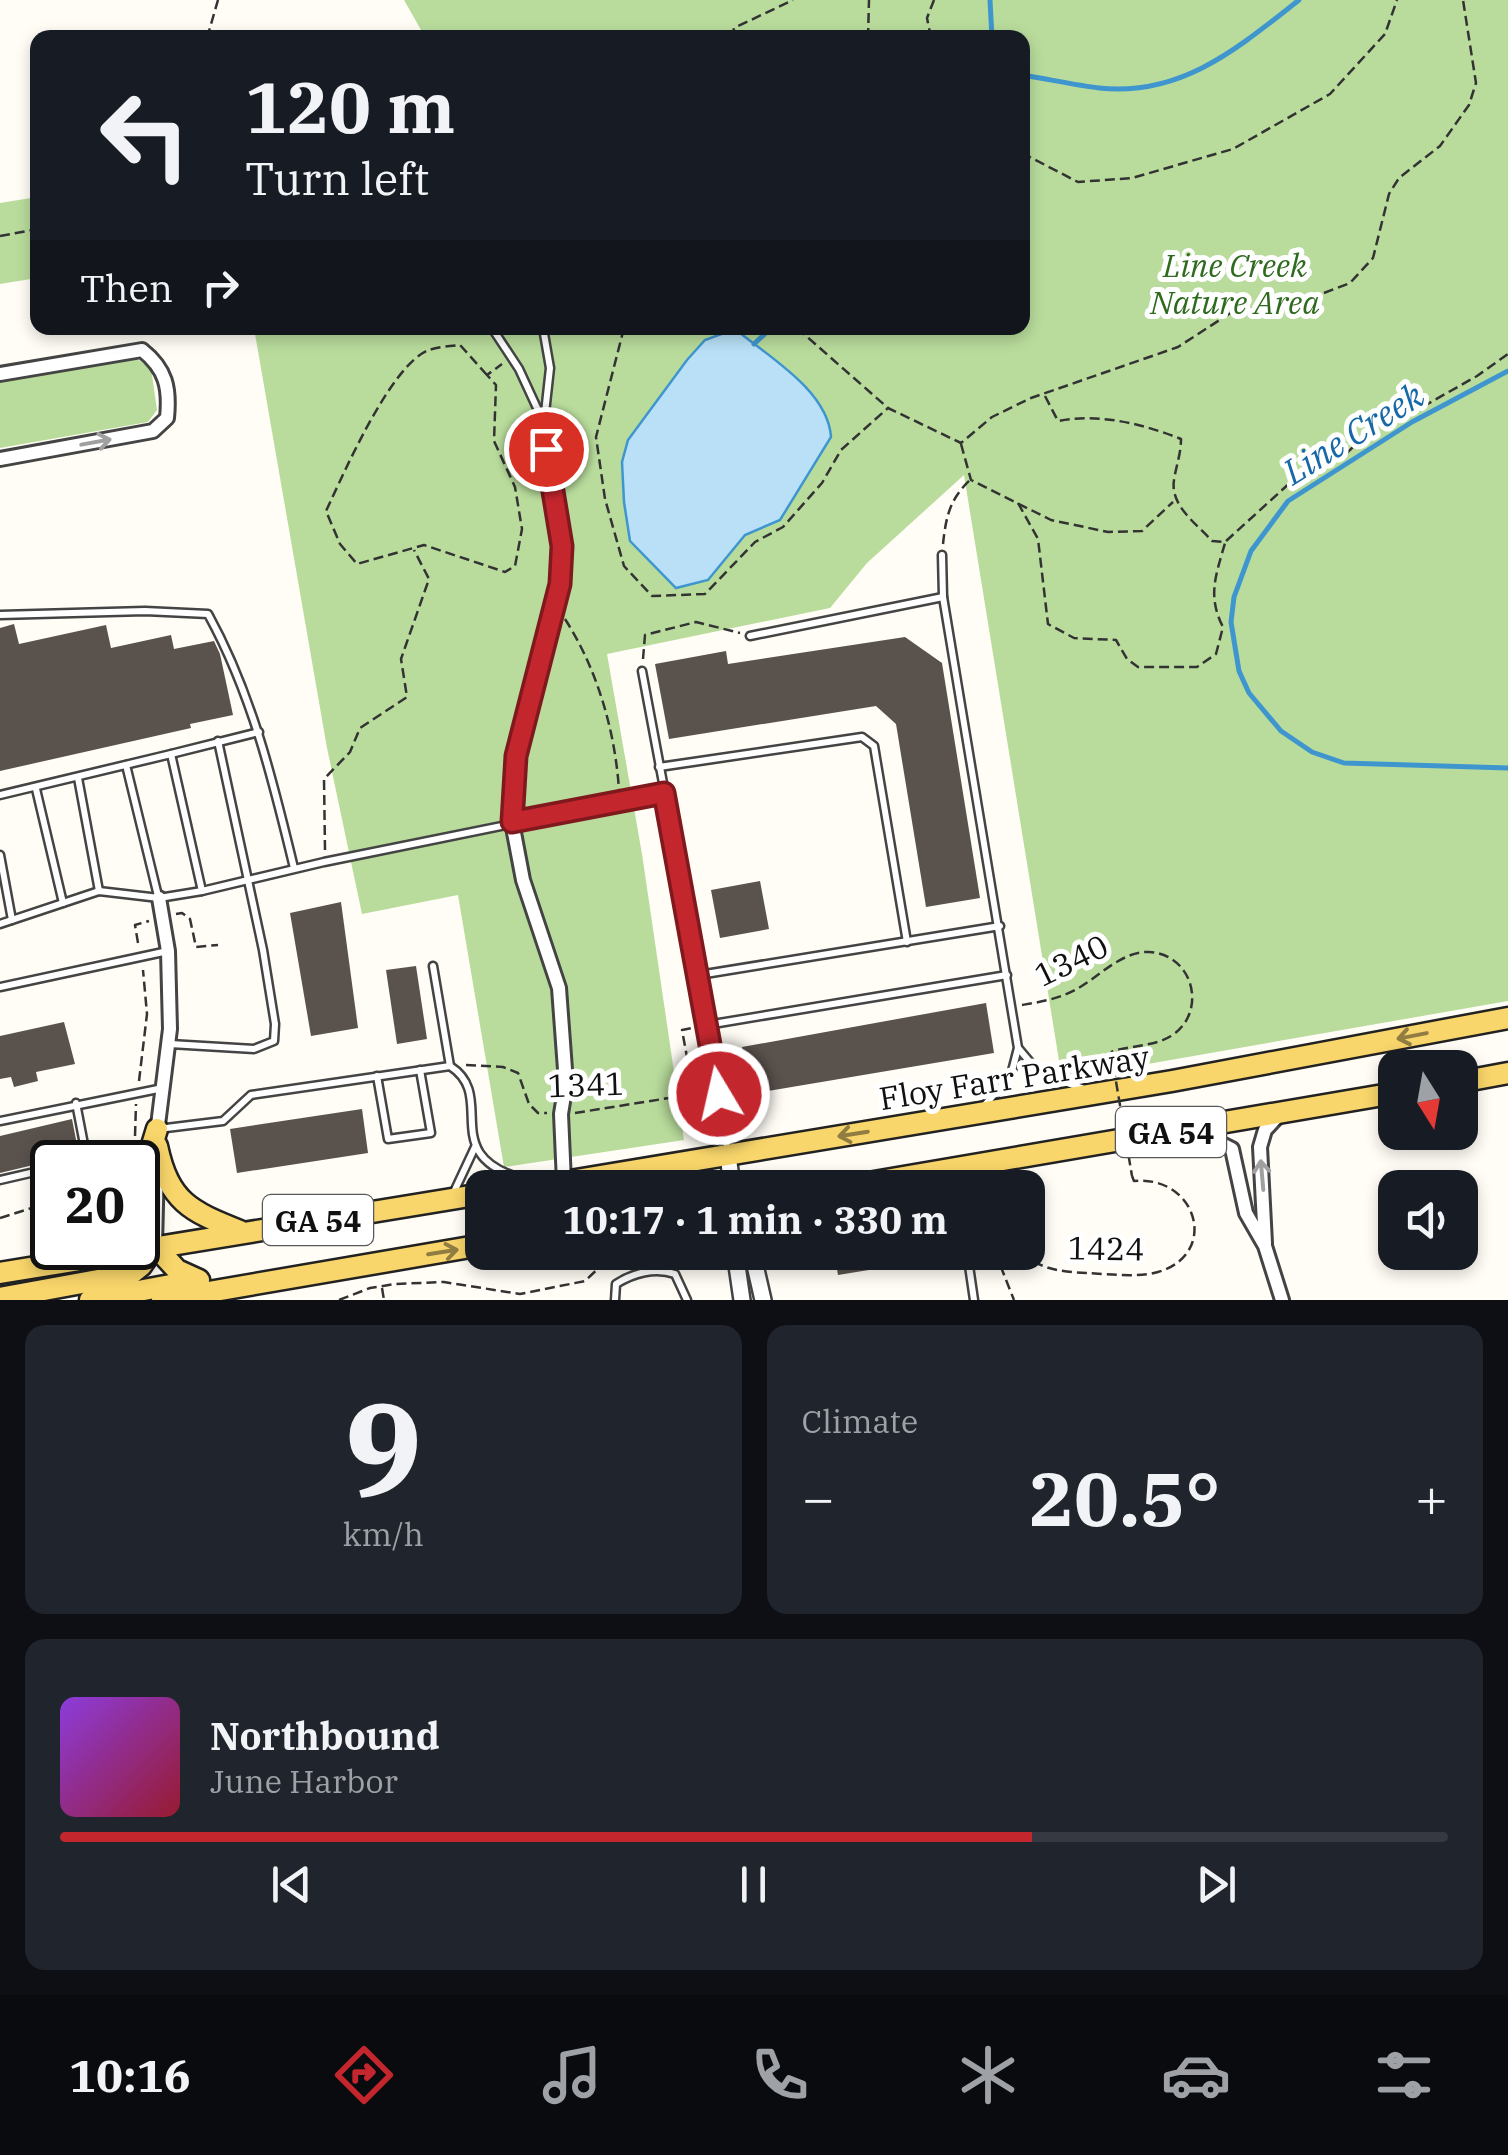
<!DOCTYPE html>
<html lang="en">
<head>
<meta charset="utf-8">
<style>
  :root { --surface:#171b24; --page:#20242c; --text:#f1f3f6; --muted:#9ea1a6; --line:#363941; --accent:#c4262e }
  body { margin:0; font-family:"IBM Plex Serif",serif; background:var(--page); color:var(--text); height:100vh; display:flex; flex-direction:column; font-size:38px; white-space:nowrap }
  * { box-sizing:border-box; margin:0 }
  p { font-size:32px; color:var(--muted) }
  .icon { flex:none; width:55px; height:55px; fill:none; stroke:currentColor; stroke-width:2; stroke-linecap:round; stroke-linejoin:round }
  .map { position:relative; height:1300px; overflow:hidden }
  .sheet { display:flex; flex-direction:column; gap:25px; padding:25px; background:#0d0f14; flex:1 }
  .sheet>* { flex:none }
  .banner { position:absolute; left:30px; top:30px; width:1000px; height:305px; border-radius:20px; box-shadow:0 5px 15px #0003; background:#171b24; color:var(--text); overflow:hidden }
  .needle { width:65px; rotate:169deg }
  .fabs { position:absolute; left:1378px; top:1050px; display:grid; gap:20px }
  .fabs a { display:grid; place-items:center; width:100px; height:100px; border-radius:20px; background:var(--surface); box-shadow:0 5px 15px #0003; font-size:50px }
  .speed { position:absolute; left:30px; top:1140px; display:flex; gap:20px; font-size:50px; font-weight:700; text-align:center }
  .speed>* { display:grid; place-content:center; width:130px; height:130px; border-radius:50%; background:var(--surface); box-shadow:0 5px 15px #0003; line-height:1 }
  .speed .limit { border:5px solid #111; border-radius:15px; background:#fff; color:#111 }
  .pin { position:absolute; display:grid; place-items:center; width:85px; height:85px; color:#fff; margin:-42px; border:5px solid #fff; border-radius:50%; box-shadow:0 2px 10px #0007 }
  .me { position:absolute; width:110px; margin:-55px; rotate:351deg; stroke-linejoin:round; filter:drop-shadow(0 0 8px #0008) }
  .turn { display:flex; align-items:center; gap:35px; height:210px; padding:0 50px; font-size:45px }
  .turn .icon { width:130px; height:130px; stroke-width:2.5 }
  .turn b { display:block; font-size:70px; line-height:85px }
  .then { display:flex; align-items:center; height:95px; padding:0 50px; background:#0003; gap:20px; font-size:38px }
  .big { font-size:75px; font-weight:700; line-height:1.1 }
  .sheet .widget { flex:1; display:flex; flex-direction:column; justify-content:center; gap:15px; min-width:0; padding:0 35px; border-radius:20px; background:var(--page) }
  .sheet .dial { align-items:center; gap:0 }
  .dial b { font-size:130px; line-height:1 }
  .song { display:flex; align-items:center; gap:30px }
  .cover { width:120px; height:120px; border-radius:15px; background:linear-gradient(135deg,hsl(270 70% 55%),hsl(350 70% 35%)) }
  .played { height:10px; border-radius:5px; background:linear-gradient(90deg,var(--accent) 70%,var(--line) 70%) }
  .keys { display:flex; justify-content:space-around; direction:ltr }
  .heat { display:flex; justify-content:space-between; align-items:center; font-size:55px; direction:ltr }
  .sheet .tiles { flex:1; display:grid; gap:25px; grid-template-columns:1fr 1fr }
  .widget:last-child { grid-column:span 2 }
  .trip { position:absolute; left:465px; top:1170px; width:580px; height:100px; border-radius:20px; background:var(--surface); box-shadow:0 5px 15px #0003; font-weight:700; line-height:100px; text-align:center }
  .tabs { display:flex; height:160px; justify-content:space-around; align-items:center; background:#090b0e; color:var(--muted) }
  .tabs .icon { width:70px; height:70px }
  .tabs .selected { color:var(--accent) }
  .tabs b { font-size:45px; color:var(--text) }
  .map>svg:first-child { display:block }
  .forest { fill:#b9dc9c }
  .water { fill:#b9e0f7; stroke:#3f96cf; stroke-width:2.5 }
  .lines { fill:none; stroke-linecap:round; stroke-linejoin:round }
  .stream { stroke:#3f96cf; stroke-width:5 }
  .building { fill:#5a524d }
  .service-casing { stroke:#444; stroke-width:11 }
  .minor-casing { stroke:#444; stroke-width:18 }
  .tertiary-casing { stroke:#444; stroke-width:20 }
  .primary-casing { stroke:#222; stroke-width:25 }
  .path { stroke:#333; stroke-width:2.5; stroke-dasharray:10 5; stroke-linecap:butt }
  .service { stroke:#fff; stroke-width:6 }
  .minor { stroke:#fff; stroke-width:12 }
  .tertiary { stroke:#fff; stroke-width:15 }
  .primary { stroke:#f9d66b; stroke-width:20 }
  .path-bridge { stroke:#333; stroke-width:2.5; stroke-dasharray:10 5; stroke-linecap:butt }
  .oneway { stroke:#a0a0a0 }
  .oneway2 { stroke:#917d42 }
  .route-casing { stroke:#7f191e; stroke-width:25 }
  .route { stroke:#c4262e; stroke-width:18 }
  .labels { text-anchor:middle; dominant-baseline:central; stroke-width:10; stroke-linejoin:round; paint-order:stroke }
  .shield { fill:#fff; stroke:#585858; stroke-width:2.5 }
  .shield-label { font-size:30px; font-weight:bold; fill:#111 }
  .park-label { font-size:32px; font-style:italic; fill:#2f6b1f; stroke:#fff }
  .street-label { font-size:32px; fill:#111; stroke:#fff }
  .water-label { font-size:35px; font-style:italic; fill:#1768a6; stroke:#fff }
</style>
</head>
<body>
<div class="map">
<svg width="1508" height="1300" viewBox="0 0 1508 1300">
  <rect width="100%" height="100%" fill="#fffdf5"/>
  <!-- forest -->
  <g class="forest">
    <path d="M404 0H1508V1001L1062 1079 964 475 867 563 830 608 607 654 642 854 684 1140 504 1167 458 895 362 914 327 748 254 328H1022V38L425 37Z"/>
    <path d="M37 197V278L0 284V203Z"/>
    <path d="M137 359 151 368 157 410 148 422 0 448V382Z"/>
  </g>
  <!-- water -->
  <path class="water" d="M735 329C769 357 828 391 831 437L780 520 745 535 708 580 676 588 630 541 624 502 622 462 628 440 687 360 705 340Z"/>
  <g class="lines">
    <!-- stream -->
    <g class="stream">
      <path d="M990 0 992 38"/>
      <path d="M1022 75C1048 79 1074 85 1099 88 1182 97 1239 47 1299 0"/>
      <path d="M754 344 771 328"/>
      <path d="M1508 371 1412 422 1288 501 1251 551 1234 597 1231 622 1239 671 1249 693 1281 731 1312 752 1344 763 1508 768"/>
    </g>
  </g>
  <!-- building -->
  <g class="building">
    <path d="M14 624 19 644 106 625 111 648 171 635 174 649 214 641 220 654 233 715 190 724 191 728 0 771V628Z"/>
    <path d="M905 637 942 663 980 898 926 907 896 724 876 706 669 739 655 664 726 651 728 664Z"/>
    <path d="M760 881 769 929 720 938 711 890Z"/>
    <path d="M341 902 358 1028 311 1036 290 913Z"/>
    <path d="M416 966 427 1039 397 1044 386 970Z"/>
    <path d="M986 1003 994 1053 750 1094 742 1047Z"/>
    <path d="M64 1022 75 1064 36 1072 38 1081 14 1087 11 1077 0 1079V1036Z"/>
    <path d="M362 1109 368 1153 237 1173 230 1129Z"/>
    <path d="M72 1119 79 1155 70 1162 50 1161 0 1173V1136Z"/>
    <path d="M834 1252H929L930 1260 838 1275Z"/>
  </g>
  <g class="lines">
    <!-- service casing -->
    <g class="service-casing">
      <g id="service">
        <path d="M492 328 519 369 543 421"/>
        <path d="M942 555 943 597 1018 1048 1011 1075 984 1106"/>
        <path d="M0 615 145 611 208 614C252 694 273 781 294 868"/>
        <path d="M750 636 943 597"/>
        <path d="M642 671 699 975 728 1152"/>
        <path d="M171 754 259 732"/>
        <path d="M126 765 158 896"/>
        <path d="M659 767 862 737 874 746 907 942"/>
        <path d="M78 778 99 891"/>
        <path d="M36 789 63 903"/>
        <path d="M0 795 171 754 202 891"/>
        <path d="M512 822 516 756 560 584 562 546 549 476 544 422 550 368 543 328"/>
        <path d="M0 855 12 920"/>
        <path d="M0 924 99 891 159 898 202 891 324 862 664 793"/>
        <path d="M433 966 450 1066"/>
        <path d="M699 975 1000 926"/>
        <path d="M0 987 168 951"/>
        <path d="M707 1025 1007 975"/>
        <path d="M170 1044 254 1049 274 1041 275 1024 263 950 218 741"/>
        <path d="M1019 1049 1040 1074 1082 1088"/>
        <path d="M377 1076 388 1139 431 1133 420 1070"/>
        <path d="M76 1103 87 1160 77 1162"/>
        <path d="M0 1121 163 1088"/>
        <path d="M158 1129 223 1121 251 1095 450 1066C500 1098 432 1158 531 1181"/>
        <path d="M0 1180 52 1168"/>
        <path d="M453 1194 475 1147"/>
        <path d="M967 1252 974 1300"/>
        <path d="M615 1300 616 1284C633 1273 655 1267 675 1274L687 1300"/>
      </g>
    </g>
    <!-- minor casing -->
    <g class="minor-casing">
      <g id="minor">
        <path d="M0 374 142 350C166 369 170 388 167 418L153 431 0 459"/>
        <path d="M512 822 523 880 559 988 566 1083 561 1114 564 1182"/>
        <path d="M1194 1130 1232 1149 1246 1213 1265 1246 1282 1300"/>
        <path d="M157 1133 170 1029 168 951 159 898"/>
        <path d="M1265 1243 1260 1147 1265 1130 1279 1115"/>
        <path d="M155 1246 157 1163"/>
      </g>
    </g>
    <!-- tertiary casing -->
    <g class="tertiary-casing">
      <g id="tertiary">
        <path d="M728 1154 732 1188"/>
        <path d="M735 1252 742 1300"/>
        <path d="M752 1252 763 1300"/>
      </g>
    </g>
    <!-- primary casing -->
    <g class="primary-casing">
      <g id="primary">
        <path d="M1460 1082 1508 1073"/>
        <path d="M157 1146C169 1202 190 1211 240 1231"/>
        <path d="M528 1188 1172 1081 1508 1018"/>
        <path d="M839 1188 1395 1093"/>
        <path d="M138 1191 157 1129"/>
        <path d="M155 1246 177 1270 199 1280"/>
        <path d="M0 1273 482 1194"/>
        <path d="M0 1298 131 1274 141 1266 155 1246"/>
        <path d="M90 1300 181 1283"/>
        <path d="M162 1300 482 1245"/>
      </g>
    </g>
    <!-- path -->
    <g class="path">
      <path d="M207 38 218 0"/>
      <path d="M732 38 734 28 793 0"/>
      <path d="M868 38 869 0"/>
      <path d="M931 38 927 18 934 0"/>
      <path d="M1022 153 1078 182 1132 178 1233 149 1330 94 1385 34 1397 0"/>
      <path d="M0 236 38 229"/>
      <path d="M624 328 596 437 605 499 624 566 652 596 705 594 755 542 783 527 822 483 841 450 888 408"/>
      <path d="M797 328 888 408 961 443 992 417 1031 398 1178 347 1232 312 1311 298 1350 283 1373 258 1389 194 1399 178 1440 146 1469 105 1476 83 1463 0"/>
      <path d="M487 375 460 345C450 346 438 347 429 350 391 364 344 473 326 511L340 544 357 564 424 545 505 572 515 566 522 529 515 487 494 441 496 385 487 375 502 364"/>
      <path d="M1045 396 1058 421C1100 413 1143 424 1181 439 1181 454 1176 466 1174 480 1170 506 1196 523 1212 541L1225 542 1293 480 1346 454 1355 445 1477 376 1508 354"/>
      <path d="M961 444 971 480 1051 520 1108 532 1142 531 1173 502"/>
      <path d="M1018 503 1038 539 1048 624 1074 638 1116 640 1127 659 1138 667H1197L1216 654 1223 627C1207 596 1216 575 1225 543"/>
      <path d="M943 544C946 516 950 499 970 480"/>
      <path d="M565 619C597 669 615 730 619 790"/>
      <path d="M643 659 645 635 696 622 740 633"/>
      <path d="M325 850 324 779 350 752 360 728 407 697 401 659 429 579 414 550"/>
      <path d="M176 914 182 913 190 919 196 947 218 945"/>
      <path d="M138 943 135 925 149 921"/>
      <path d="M1022 1005C1040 1002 1058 999 1075 990 1098 978 1121 951 1149 952 1194 954 1208 1013 1171 1036 1153 1047 1130 1045 1111 1052"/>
      <path d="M466 1065 503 1067 518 1073 529 1104 538 1113H547"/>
      <path d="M139 1081 147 1014 143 970"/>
      <path d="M575 1113 688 1095 692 1084 682 1030 697 1027"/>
      <path d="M135 1136 136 1104"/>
      <path d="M0 1218 35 1207 52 1206"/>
      <path d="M995 1252 1014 1300"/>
      <path d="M1022 1252C1039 1270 1064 1272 1088 1273 1109 1274 1137 1278 1158 1272 1220 1254 1197 1175 1134 1181L1132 1176"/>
      <path d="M382 1288 384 1300"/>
      <path d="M339 1300 370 1288 395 1284 444 1282 520 1294 585 1281 606 1261 631 1252"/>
    </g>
    <!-- service -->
    <use href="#service" class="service"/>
    <!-- minor -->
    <use href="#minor" class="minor"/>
    <!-- tertiary -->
    <use href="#tertiary" class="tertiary"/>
    <!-- primary -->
    <use href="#primary" class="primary"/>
    <!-- path-bridge -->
    <path class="path-bridge" d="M1111 1052 1132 1176"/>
  </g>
  <!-- one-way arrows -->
  <defs><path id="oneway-shaft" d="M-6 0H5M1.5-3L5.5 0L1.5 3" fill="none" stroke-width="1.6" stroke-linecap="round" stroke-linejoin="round" transform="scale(2.5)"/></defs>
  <g class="oneway">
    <use href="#oneway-shaft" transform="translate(96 442) rotate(-10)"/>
    <use href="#oneway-shaft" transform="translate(1262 1175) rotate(-95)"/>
  </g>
  <g class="oneway2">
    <use href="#oneway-shaft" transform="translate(1412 1036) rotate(169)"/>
    <use href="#oneway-shaft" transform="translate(853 1134) rotate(171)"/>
    <use href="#oneway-shaft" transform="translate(443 1252) rotate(-9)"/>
  </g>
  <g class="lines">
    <!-- route casing -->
    <g class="route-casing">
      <path id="route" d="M546 449 562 546 560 584 516 756 512 822 664 793 719 1094"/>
    </g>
    <!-- route -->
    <use href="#route" class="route"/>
  </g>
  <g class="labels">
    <!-- shield labels -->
    <g class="shield">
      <rect x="1116" y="1107" width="110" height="50" rx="8"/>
      <rect x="263" y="1195" width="110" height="50" rx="8"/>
    </g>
    <g class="shield-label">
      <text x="1171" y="1132">GA 54</text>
      <text x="318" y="1220">GA 54</text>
    </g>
    <!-- park labels -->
    <g class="park-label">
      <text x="1235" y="265">Line Creek<tspan x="1235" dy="37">Nature Area</tspan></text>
    </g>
    <!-- street labels -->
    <g class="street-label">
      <text transform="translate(1071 960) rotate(-26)">1340</text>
      <text transform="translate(1014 1077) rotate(-9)">Floy Farr Parkway</text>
      <text transform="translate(586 1084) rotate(-2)">1341</text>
      <text transform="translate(1106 1248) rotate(1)">1424</text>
    </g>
    <!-- water labels -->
    <g class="water-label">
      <text transform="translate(1353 433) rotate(-32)">Line Creek</text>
    </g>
  </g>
</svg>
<div class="fabs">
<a><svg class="needle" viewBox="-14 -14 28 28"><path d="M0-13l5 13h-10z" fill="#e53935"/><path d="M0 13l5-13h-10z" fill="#9ea1a6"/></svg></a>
<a><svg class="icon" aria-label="sound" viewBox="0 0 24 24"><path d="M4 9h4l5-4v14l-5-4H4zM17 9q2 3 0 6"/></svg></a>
</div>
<div class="speed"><div class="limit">20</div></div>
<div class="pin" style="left:546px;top:449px;background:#d93025"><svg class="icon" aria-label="arrive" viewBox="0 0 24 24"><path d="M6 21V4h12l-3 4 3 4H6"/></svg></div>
<svg class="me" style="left:719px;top:1094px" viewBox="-20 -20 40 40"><circle r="17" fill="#c4262e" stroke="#fff" stroke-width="3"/><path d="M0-11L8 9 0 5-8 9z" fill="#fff"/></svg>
<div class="trip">10:17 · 1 min · 330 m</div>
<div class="banner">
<div class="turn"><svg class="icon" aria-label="left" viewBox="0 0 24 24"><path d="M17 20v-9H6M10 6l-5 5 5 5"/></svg><div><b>120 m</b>Turn left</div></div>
<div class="then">Then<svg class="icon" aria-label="right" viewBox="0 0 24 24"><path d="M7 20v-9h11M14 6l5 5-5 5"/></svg></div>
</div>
</div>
<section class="sheet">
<div class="tiles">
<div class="widget dial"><b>9</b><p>km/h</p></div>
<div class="widget"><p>Climate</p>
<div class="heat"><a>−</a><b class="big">20.5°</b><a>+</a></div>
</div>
<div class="widget">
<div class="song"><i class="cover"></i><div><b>Northbound</b><p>June Harbor</p></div></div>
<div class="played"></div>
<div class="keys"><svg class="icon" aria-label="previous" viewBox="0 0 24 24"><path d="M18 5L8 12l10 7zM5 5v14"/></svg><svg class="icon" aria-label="pause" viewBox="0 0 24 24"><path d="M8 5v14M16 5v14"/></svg><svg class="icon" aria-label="next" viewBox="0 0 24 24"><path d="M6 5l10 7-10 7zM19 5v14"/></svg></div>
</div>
</div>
</section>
<nav class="tabs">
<b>10:16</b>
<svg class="icon selected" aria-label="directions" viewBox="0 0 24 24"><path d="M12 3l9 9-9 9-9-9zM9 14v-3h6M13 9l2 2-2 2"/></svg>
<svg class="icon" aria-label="music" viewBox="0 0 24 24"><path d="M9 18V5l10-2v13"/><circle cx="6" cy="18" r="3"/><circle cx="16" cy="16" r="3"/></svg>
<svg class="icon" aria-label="phone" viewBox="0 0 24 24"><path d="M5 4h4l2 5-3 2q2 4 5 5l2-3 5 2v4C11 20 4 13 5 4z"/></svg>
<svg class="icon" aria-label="climate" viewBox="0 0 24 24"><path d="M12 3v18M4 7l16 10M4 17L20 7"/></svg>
<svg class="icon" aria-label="car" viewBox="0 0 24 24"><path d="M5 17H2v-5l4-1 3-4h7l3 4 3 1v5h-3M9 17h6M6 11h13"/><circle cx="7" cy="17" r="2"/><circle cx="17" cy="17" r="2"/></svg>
<svg class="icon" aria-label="filters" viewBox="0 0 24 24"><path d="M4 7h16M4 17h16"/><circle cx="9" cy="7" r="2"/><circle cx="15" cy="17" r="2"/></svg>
</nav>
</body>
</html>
